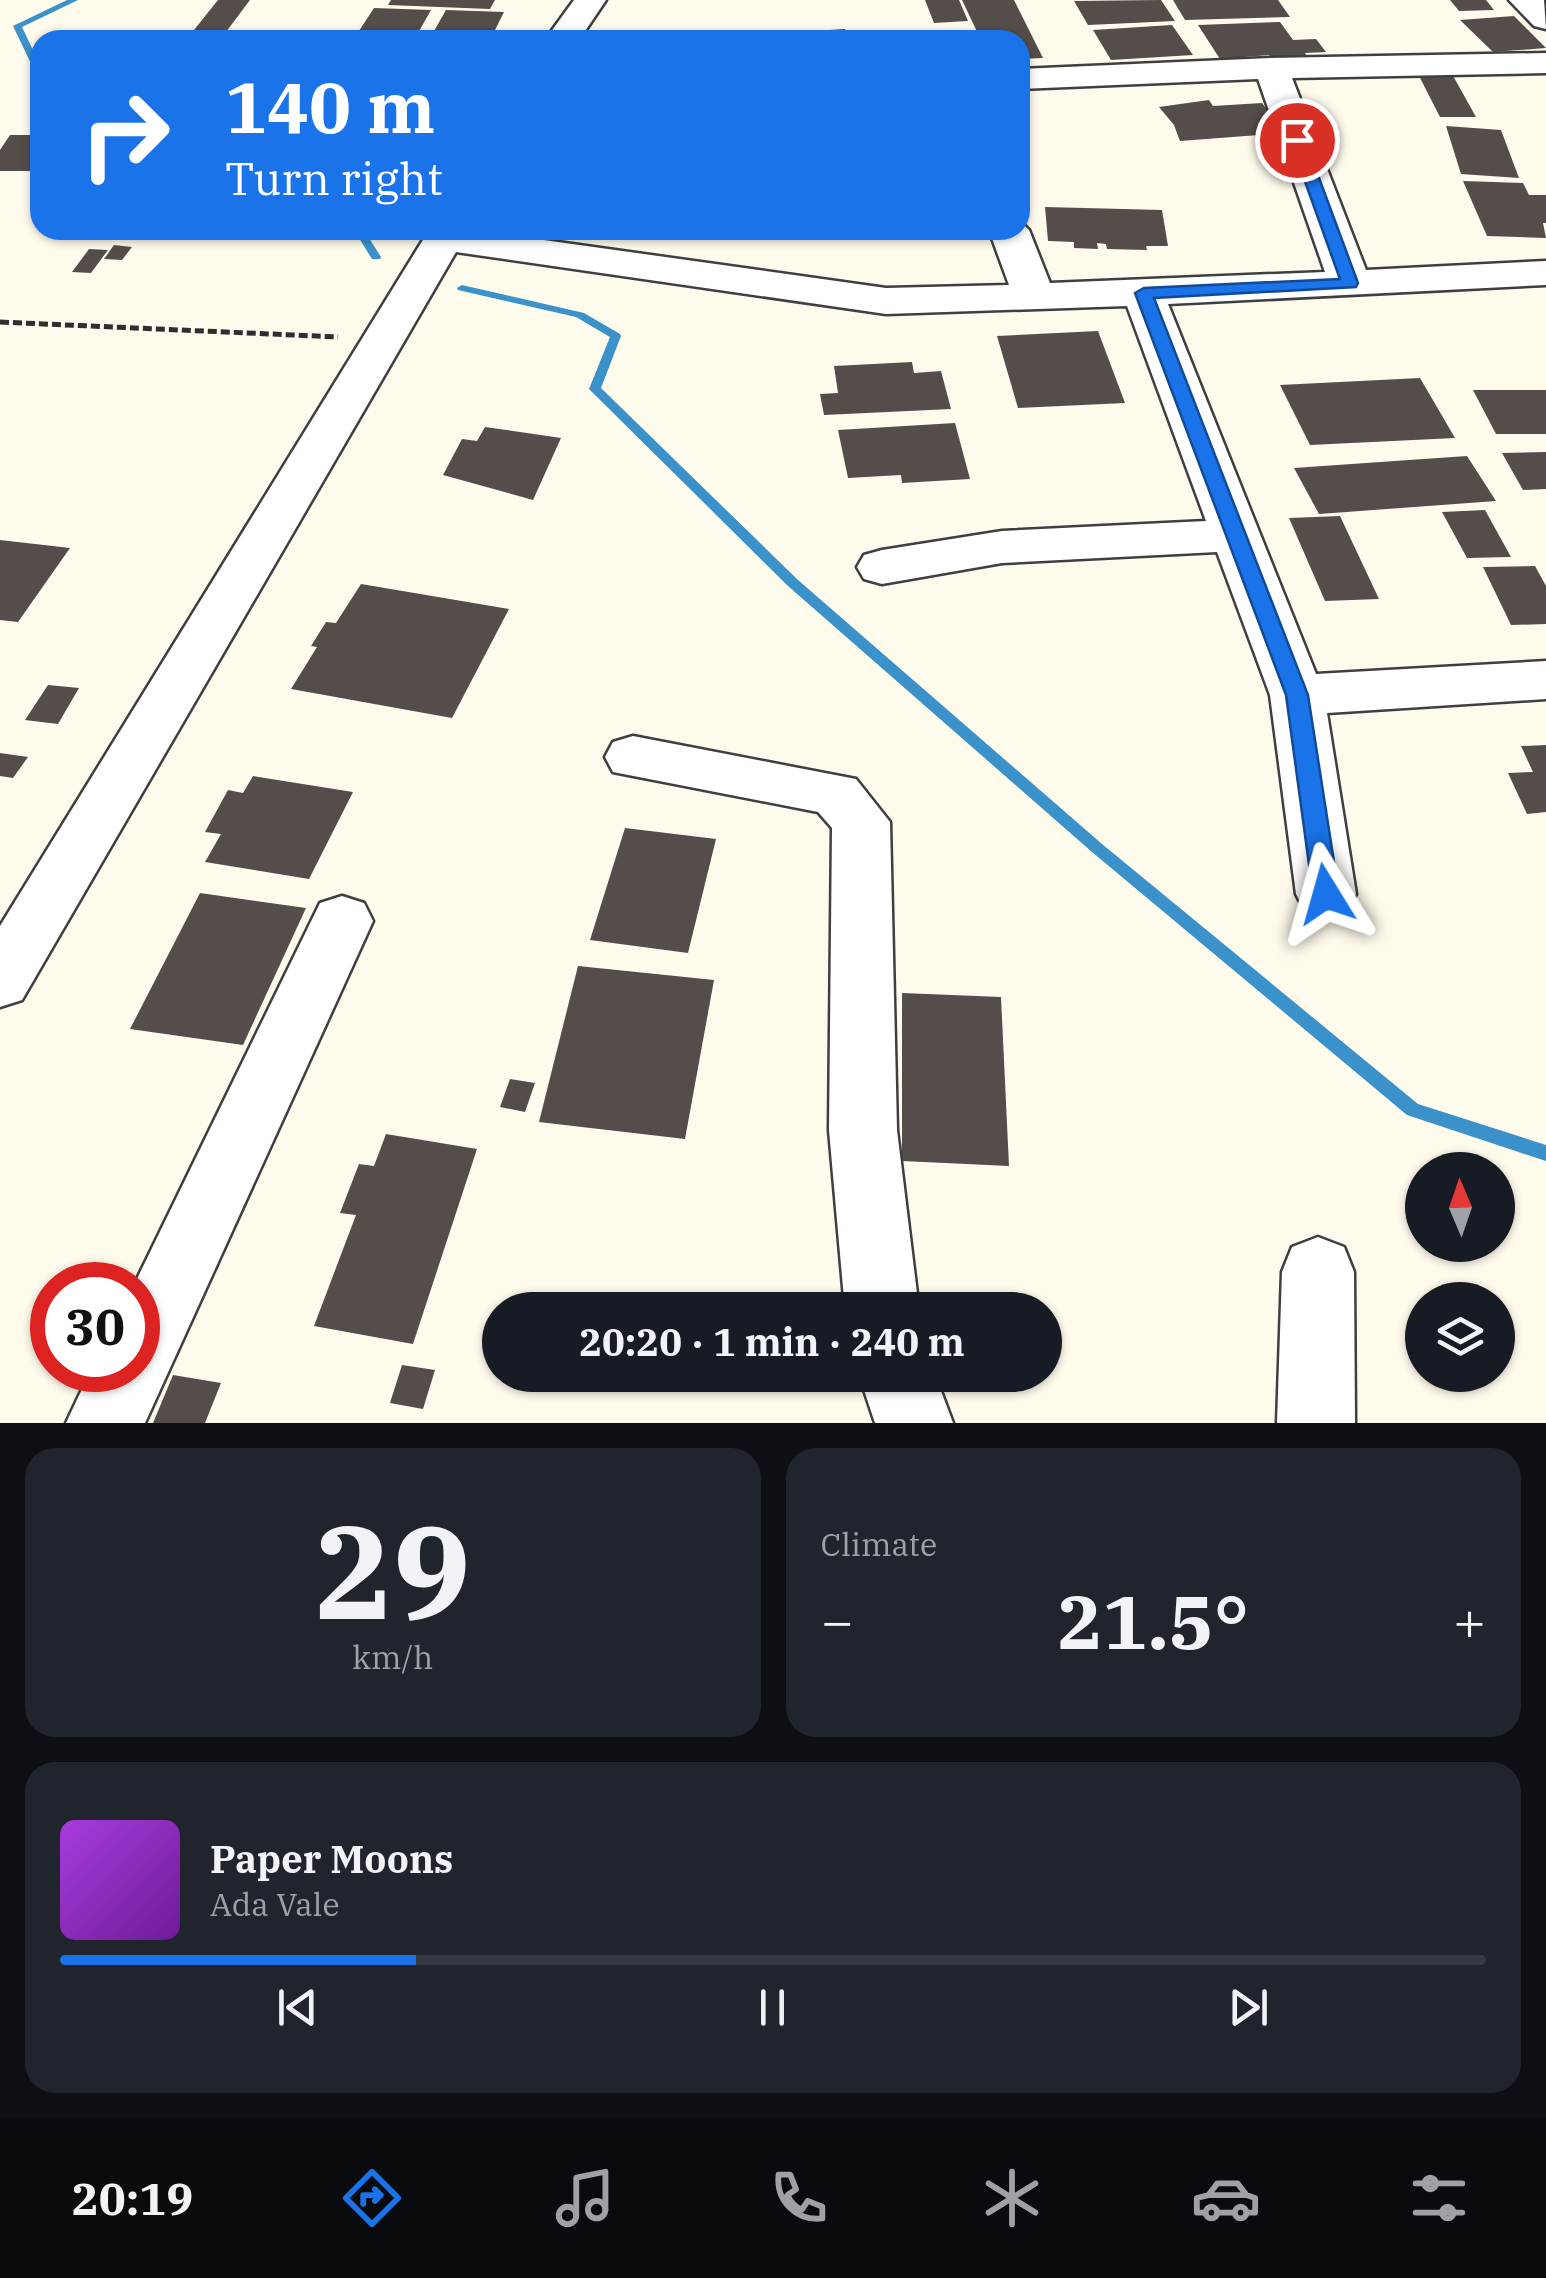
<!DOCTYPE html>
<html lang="en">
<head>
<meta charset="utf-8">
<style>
  :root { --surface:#171b24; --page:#20242c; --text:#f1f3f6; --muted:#9ea1a6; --line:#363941; --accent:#1a73e8 }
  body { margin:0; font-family:"IBM Plex Serif",serif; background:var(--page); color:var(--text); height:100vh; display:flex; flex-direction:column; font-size:38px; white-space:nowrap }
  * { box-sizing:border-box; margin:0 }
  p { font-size:32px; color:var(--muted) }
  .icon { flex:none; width:55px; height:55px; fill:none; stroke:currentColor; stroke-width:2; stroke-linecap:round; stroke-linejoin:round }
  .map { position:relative; height:1423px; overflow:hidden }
  .drawer { display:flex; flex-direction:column; gap:25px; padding:25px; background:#0d0f14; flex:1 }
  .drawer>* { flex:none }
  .hud { position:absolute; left:30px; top:30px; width:1000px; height:210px; border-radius:30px; box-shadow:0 2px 8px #0004; background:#1a73e8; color:#fff; overflow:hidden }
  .needle { width:65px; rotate:358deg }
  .tools { position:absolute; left:1405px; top:1152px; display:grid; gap:20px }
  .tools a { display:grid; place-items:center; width:110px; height:110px; border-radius:50%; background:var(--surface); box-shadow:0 2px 8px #0004; font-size:50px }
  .speed { position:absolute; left:30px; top:1262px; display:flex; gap:20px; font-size:50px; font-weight:700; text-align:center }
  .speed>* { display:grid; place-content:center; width:130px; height:130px; border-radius:50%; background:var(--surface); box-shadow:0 2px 8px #0004; line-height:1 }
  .speed .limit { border:15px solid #d22; background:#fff; color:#111 }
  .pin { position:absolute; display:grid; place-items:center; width:85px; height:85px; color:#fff; margin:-42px; border:5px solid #fff; border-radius:50%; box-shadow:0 2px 10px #0007 }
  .me { position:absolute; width:110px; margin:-55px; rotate:352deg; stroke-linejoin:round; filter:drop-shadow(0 0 8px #0008) }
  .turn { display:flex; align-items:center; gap:35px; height:210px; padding:0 30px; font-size:45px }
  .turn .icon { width:130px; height:130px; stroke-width:2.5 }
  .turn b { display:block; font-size:70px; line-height:85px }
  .big { font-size:75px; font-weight:800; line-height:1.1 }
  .drawer .widget { flex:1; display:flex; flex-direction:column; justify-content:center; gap:15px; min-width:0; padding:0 35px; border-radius:30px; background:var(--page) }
  .drawer .dial { align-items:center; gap:0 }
  .dial b { font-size:130px; line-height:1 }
  .song { display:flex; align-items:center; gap:30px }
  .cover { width:120px; height:120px; border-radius:15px; background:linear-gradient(135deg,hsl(280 70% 55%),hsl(280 70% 35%)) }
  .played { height:10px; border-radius:5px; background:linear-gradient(90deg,var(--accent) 25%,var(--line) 25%) }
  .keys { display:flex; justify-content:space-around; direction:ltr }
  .heat { display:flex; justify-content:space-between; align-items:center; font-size:55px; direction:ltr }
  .drawer .tiles { flex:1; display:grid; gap:25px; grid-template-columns:1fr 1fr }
  .widget:last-child { grid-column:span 2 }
  .trip { position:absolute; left:482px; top:1292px; width:580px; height:100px; border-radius:50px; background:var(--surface); box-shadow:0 2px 8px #0004; font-weight:800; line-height:100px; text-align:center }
  .tab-bar { display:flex; height:160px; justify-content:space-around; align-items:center; background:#090b0e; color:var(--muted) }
  .tab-bar .icon { width:70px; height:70px }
  .tab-bar .current { color:var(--accent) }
  .tab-bar b { font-size:45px; color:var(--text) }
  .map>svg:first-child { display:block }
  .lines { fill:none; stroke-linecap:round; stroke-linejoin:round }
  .stream { fill:#3b91c9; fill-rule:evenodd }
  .building { fill:#544d49 }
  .minor-casing { stroke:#3f3f3f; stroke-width:5 }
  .path { stroke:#2e2e2e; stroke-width:5; stroke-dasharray:9 4; stroke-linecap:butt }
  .minor { fill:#fff; fill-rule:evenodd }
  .route { fill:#1a73e8; stroke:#114b97; stroke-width:2.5 }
</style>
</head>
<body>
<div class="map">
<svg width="1546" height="1423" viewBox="0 0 1546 1423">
  <rect width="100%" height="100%" fill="#fefbec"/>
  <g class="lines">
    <!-- stream -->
    <g class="stream">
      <path d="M67 0H78L22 27 40 65V77L37 76 13 26Z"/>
      <path d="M354 230H364L381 257 380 259H372Z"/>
      <path d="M462 285 584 313 620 334 621 336 601 388 798 580 1102 844 1418 1104 1546 1145V1161L1407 1115 1092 852 788 586 591 391 589 389 610 337 576 317 458 290 457 288Z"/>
    </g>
  </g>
  <!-- building -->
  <g class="building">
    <path d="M218 0H250L220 40H186Z"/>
    <path d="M391 0H495L490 9 388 5Z"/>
    <path d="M925 0H959L968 21 934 23Z"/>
    <path d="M962 0H1014L1043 58 1020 59V40H981Z"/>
    <path d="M1161 0 1175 21 1088 25 1074 1Z"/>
    <path d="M1173 0H1278L1290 17 1185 20Z"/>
    <path d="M1450 0H1486L1494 10 1459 11Z"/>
    <path d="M374 8 431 10 414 40H353Z"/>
    <path d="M446 10 504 12 490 40H429Z"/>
    <path d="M1514 16 1546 48 1493 52 1460 20Z"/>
    <path d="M1280 22 1293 40 1316 39 1326 52 1305 53 1311 62 1275 63 1269 55 1220 59 1198 25Z"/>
    <path d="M1172 25 1193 55 1111 60 1093 30Z"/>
    <path d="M845 29 849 40H736L734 36Z"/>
    <path d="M1418 74H1452L1476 117H1440Z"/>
    <path d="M1209 100 1213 106 1262 103 1285 133 1180 141 1174 125 1159 107Z"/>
    <path d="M1446 126 1501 130 1519 178 1461 174Z"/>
    <path d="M10 135H40V171H0V150Z"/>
    <path d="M1463 181 1523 183 1529 195H1546V223H1543L1546 238 1487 236Z"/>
    <path d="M1045 207 1162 210 1168 246H1146L1147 250 1107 249 1106 244 1097 243 1098 249 1074 248V242L1048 241Z"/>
    <path d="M114 245 132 247 122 260 104 259Z"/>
    <path d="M89 249 108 250 91 273 72 272Z"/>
    <path d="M1098 331 1125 403 1018 408 997 336Z"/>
    <path d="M912 362 914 373 941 371 951 409 824 415 820 394 838 393 834 366Z"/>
    <path d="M1420 378 1455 438 1310 445 1280 385Z"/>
    <path d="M1473 390H1546V434H1496Z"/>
    <path d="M955 423 970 479 902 483 901 475 848 478 838 430Z"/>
    <path d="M485 427 561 438 533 500 443 475 462 439 477 441Z"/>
    <path d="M1546 452V489L1523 490 1502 453Z"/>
    <path d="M1467 456 1496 501 1319 514 1294 468Z"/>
    <path d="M1485 510 1511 557 1467 558 1442 512Z"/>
    <path d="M1340 516 1379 599 1325 601 1289 518Z"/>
    <path d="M0 540 70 548 18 622 0 620Z"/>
    <path d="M1535 566 1546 586V624L1511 625 1483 567Z"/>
    <path d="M361 584 509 609 452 718 291 689 317 647 311 646 326 622 336 623Z"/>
    <path d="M48 685 79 688 58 724 25 720Z"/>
    <path d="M1546 745V812L1527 814 1508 773 1533 772 1521 746Z"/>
    <path d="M0 753 28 757 13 778 0 776Z"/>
    <path d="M253 776 353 792 309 879 205 862 221 834 205 832 228 790 243 793Z"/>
    <path d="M625 828 716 839 688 953 590 940Z"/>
    <path d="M200 893 306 908 243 1045 130 1029Z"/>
    <path d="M578 966 714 980 685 1139 539 1122Z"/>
    <path d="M902 993 1001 997 1009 1166 902 1161Z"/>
    <path d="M510 1079 535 1083 525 1112 500 1107Z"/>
    <path d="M386 1134 477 1149 413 1344 314 1326 356 1215 340 1213 359 1164 374 1166Z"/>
    <path d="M402 1365 435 1370 423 1409 390 1403Z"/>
    <path d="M173 1375 221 1383 205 1423H153Z"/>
  </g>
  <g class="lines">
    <!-- minor casing -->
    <g class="minor-casing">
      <g id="minor">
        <path d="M574 0H606L579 40H545Z"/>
        <path d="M1509 0H1544L1546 29 1534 26Z"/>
        <path d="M1546 53V73L1292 78 1366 270 1546 261V285L1168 304 1316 674 1546 661V699L1327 713 1356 894 1347 911 1326 918 1305 911 1296 894 1270 695 1217 552 1002 563 882 584 864 579 857 567 864 555 882 550 1002 531 1206 521 1127 306 886 314 456 252 22 1000 0 1007V926L429 230H473L886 288 1009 285 989 230H1020V221L1029 230 1050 283 1325 272 1258 79 1020 89V69L1271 58Z"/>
        <path d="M633 736 856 779 890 822 897 1130 919 1310H845L829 1130 832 828 818 812 613 772 605 757 613 742Z"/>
        <path d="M342 896 364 903 373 921 145 1423H66L91 1370H138V1285H134L320 903Z"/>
        <path d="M1318 1237 1344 1247 1354 1272 1355 1423H1277L1282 1272 1292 1247Z"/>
        <path d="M859 1375H935L953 1423H875Z"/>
      </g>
    </g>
    <!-- path -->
    <path class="path" d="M0 322 338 337"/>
    <!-- minor -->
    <use href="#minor" class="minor"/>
  </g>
  <!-- route -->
  <path class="route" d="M1297 135 1305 140 1358 283 1356 287 1154 298 1308 695 1339 894 1335 901H1317L1313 894 1286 695 1135 293 1144 288 1340 279 1290 140Z"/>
</svg>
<div class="tools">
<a><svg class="needle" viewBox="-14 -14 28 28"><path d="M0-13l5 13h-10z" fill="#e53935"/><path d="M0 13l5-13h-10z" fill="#9ea1a6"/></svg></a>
<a><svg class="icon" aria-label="layers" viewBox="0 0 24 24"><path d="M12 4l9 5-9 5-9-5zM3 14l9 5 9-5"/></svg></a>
</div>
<div class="speed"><div class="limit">30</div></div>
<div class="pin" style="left:1297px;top:140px;background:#d93025"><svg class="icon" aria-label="arrive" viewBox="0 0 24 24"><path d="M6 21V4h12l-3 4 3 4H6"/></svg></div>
<svg class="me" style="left:1326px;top:894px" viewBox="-20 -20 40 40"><path d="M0-17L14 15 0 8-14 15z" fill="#1a73e8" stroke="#fff" stroke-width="4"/></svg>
<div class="trip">20:20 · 1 min · 240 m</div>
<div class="hud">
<div class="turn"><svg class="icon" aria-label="right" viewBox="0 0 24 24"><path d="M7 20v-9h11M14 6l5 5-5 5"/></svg><div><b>140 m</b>Turn right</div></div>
</div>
</div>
<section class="drawer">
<div class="tiles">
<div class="widget dial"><b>29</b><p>km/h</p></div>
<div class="widget"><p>Climate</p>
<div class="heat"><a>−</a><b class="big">21.5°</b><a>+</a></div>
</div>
<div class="widget">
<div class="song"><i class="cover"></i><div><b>Paper Moons</b><p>Ada Vale</p></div></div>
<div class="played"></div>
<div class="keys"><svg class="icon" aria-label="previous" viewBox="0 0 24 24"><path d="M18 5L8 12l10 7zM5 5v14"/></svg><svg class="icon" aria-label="pause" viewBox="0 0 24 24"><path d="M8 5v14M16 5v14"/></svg><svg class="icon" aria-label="next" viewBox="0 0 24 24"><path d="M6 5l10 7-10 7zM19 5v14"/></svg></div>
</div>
</div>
</section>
<nav class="tab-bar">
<b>20:19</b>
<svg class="icon current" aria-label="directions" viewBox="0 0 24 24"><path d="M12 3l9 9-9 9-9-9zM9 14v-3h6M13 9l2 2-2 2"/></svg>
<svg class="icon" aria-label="music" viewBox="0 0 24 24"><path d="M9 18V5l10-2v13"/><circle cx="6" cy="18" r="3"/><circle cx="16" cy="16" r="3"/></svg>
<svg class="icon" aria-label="phone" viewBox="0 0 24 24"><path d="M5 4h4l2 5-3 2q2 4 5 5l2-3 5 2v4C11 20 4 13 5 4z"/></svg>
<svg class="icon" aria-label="climate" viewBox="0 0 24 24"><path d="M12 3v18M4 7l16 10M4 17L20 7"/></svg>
<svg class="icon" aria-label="car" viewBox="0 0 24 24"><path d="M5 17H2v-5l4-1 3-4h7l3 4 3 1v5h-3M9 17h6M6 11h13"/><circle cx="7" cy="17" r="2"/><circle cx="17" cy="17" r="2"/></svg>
<svg class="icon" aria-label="filters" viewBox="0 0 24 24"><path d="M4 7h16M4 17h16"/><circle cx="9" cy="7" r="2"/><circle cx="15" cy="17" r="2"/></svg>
</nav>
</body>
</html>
